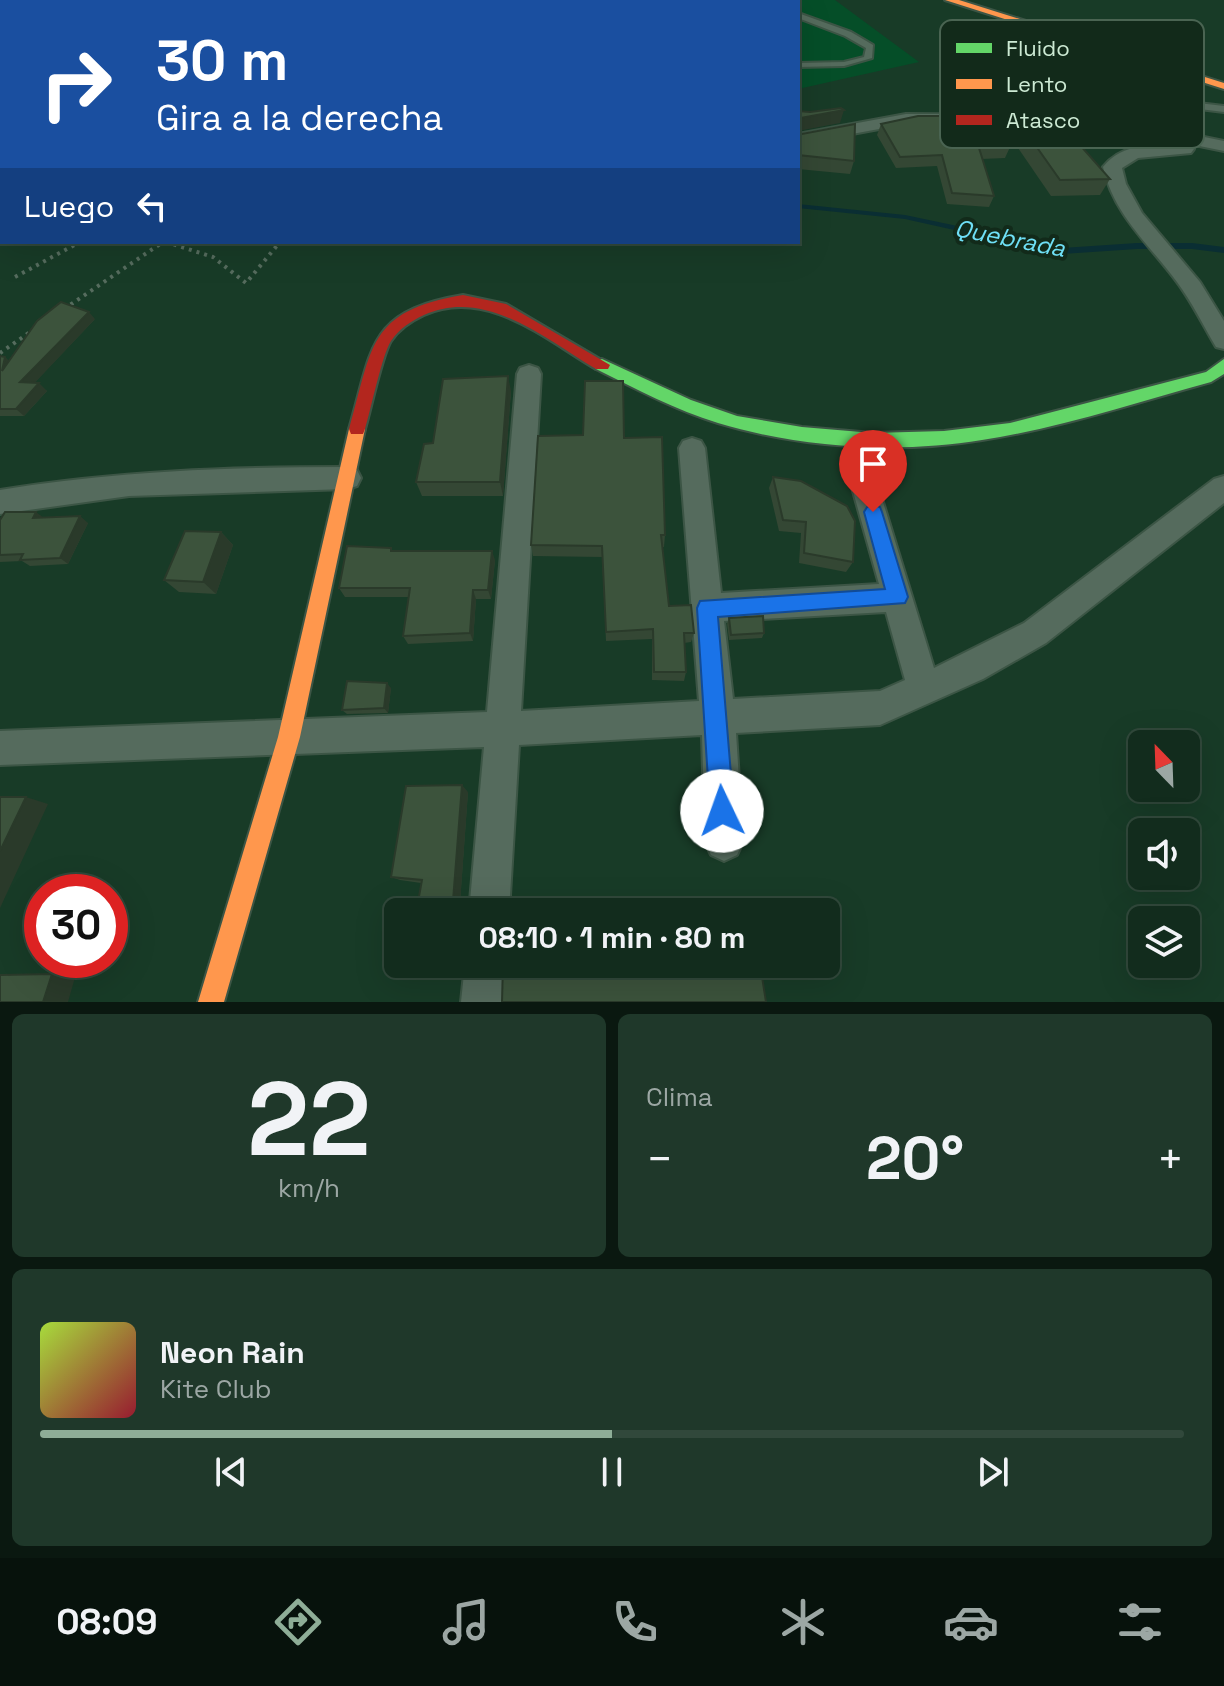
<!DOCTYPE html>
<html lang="es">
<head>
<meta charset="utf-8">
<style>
  :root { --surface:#122c1d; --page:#1f382a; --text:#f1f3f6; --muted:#9ca7a4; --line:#31483b; --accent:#8ead97 }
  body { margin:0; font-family:"Space Grotesk",sans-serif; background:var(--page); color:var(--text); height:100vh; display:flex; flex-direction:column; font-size:30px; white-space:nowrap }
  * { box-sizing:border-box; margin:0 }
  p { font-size:26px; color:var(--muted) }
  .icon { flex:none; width:44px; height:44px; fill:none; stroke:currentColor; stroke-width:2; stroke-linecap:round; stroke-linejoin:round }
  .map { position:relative; height:1002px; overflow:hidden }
  .drawer { display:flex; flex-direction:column; gap:12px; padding:12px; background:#0a1810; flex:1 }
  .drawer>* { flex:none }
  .guide { position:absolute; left:0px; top:0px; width:800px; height:244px; box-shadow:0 8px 32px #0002,0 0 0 2px var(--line); background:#1a4fa0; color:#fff; overflow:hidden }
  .needle { width:52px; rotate:337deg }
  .controls { position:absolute; left:1128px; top:730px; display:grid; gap:16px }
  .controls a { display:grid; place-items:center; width:72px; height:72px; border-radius:12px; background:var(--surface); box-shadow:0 8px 32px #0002,0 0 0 2px var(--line); font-size:40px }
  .speed { position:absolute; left:24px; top:874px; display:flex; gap:16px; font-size:40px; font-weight:700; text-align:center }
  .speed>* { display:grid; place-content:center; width:104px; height:104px; border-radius:50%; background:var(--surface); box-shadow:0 8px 32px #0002,0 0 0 2px var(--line); line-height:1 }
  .speed .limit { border:12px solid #d22; background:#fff; color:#111 }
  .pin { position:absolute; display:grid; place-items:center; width:68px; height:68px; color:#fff; margin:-82px -34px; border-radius:50% 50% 50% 0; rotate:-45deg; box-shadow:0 0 8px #0007 }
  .pin .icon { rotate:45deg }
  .me { position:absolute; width:88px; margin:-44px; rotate:357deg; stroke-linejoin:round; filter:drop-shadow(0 0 6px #0008) }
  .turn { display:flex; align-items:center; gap:28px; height:168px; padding:0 24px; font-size:36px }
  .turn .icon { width:104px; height:104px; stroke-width:2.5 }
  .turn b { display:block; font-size:56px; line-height:68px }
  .then { display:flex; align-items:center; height:76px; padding:0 24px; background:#0003; gap:16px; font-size:30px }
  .big { font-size:60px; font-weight:600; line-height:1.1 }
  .drawer .tile { flex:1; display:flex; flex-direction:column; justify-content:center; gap:12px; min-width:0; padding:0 28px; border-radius:12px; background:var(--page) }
  .drawer .dial { align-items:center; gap:0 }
  .dial b { font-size:104px; line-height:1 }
  .song { display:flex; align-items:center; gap:24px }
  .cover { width:96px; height:96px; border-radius:12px; background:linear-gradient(135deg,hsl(80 70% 55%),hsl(350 70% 35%)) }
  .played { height:8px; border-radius:4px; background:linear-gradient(90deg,var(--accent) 50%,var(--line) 50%) }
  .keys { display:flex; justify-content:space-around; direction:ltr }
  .heat { display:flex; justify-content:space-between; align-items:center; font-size:44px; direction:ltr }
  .drawer .tiles { flex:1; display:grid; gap:12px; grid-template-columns:1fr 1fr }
  .tile:last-child { grid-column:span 2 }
  .trip { position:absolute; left:384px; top:898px; width:456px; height:80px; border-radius:12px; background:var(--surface); box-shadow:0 8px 32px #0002,0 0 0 2px var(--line); font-weight:600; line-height:80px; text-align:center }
  .tab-bar { display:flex; height:128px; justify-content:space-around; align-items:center; background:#07120c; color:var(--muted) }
  .tab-bar .icon { width:56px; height:56px }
  .tab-bar .on { color:var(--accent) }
  .tab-bar b { font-size:36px; color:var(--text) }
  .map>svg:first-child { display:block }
  .built { fill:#054e28 }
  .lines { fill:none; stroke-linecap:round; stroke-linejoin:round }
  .stream { fill:#0a2e33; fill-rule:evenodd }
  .lane-casing { stroke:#3c5545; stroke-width:4 }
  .street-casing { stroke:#3c5545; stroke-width:4 }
  .fast-casing { stroke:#3c5545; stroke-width:4 }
  .slow-casing { stroke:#3c5545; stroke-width:4 }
  .jam-casing { stroke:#3c5545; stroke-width:4 }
  .path { stroke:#566c5e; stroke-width:4; stroke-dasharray:3 5; stroke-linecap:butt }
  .lane { fill:#556b5d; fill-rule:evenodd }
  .street { fill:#556b5d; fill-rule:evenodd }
  .fast { fill:#63d668; fill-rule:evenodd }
  .slow { fill:#ff974d; fill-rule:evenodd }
  .jam { fill:#b3261e; fill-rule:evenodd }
  .wall { fill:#344734 }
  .shaded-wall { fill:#2a3a2a }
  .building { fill:#3c533c; stroke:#2a3a2a; stroke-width:2 }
  .route { fill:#1a73e8; stroke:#114b97; stroke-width:2 }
  .labels { text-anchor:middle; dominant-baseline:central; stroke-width:8; stroke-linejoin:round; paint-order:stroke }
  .far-water-label { font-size:24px; font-style:italic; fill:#6fe0f7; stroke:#122a1a }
  .key { fill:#122a1a; stroke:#4a6452; stroke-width:2 }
  .key-label { font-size:22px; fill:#cdead4 }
</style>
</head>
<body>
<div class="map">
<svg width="1224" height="1002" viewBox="0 0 1224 1002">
  <rect width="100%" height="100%" fill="#183b27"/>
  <!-- built -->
  <path class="built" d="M280 0H835L919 62 798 89V2Z"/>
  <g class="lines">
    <!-- stream -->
    <g class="stream">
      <path d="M36 0H45L49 2H40Z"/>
      <path d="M798 204 905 215 1062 248 1137 243H1192L1224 247V253L1192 249H1137L1062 254 905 219 798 208Z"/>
    </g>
    <!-- lane casing -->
    <g class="lane-casing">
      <g id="lane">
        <path d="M383 0H392L381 2Z"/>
        <path d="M758 0H767L770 2H761Z"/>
        <path d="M798 13 851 32 873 45 872 58 844 66 798 67V63L844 62 864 57 866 48 845 36 798 18Z"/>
        <path d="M1096 91 1224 106V112L1093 96V92Z"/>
      </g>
    </g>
    <!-- street casing -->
    <g class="street-casing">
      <g id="street">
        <path d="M218 0H240L241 1 219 2Z"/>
        <path d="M906 114C1012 114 1120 118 1224 141V151L1175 141 1013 124H906L798 144V134Z"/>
        <path d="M1185 144 1191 145 1194 149 1191 153 1138 158 1122 168 1126 184 1142 213 1200 282 1224 321V349L1216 347C1203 325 1192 302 1177 282 1149 244 1114 215 1103 167 1122 142 1156 145 1185 144Z"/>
        <path d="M529 365 538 368 541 374 521 711 699 701 679 448 683 441 692 438 701 441 705 448 721 593 879 584 851 484 855 476 865 473 875 476 934 668 1024 623 1214 479 1224 476V503L1046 643 983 679 880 725 736 733 743 842 737 855 724 861 711 855 705 842 702 735 519 745 509 912H469L484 747 0 765V731L487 712 517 374 520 368ZM886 612 905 680 880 691 733 699 724 621Z"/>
        <path d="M347 467 357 470 361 478 357 486 347 489 129 496 0 514V490C115 471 230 467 347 467Z"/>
        <path d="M465 964H505L503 1002H461Z"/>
      </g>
    </g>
    <!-- fast casing -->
    <g class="fast-casing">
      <path id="fast" d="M602 359 691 400 737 416 802 427 873 433 944 431 1010 423 1206 372 1224 359V374L1211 382C1135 403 1060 428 982 440 897 454 801 448 718 423 676 410 636 389 596 369L594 365 596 361Z"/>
    </g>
    <!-- slow casing -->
    <g class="slow-casing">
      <g id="slow">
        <path d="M945 0H959L1224 83V89Z"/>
        <path d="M357 423 365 429 300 737 224 1002H198L278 737 349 429Z"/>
      </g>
    </g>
    <!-- jam casing -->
    <g class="jam-casing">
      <path id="jam" d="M463 295 506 304 610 365 608 369H596C545 339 486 287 424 315 411 321 399 329 391 341 382 355 371 409 365 429L363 434H351L349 429C373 347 367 311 463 295Z"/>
    </g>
    <!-- path -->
    <g class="path">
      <path d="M166 242 213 257 246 283 280 242"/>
      <path d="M15 277 80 242"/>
      <path d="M64 309 163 242"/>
      <path d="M0 353 33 330"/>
    </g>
    <!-- lane -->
    <use href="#lane" class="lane"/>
    <!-- street -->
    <use href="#street" class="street"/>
    <!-- fast -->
    <use href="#fast" class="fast"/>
    <!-- slow -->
    <use href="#slow" class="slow"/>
    <!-- jam -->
    <use href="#jam" class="jam"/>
  </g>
  <!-- wall -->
  <g class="wall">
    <path d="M881 124 1010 147 1005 158 982 159 994 196 989 207 947 204 937 166 896 168 877 135Z"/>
    <path d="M1024 129 1110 179 1100 195 1051 196 1016 145Z"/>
    <path d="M798 131 854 161 850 174 798 169Z"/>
    <path d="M95 319 34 383 47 391 24 416H0V356L5 357 9 362Z"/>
    <path d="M511 391 503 496H422L416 482 433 443Z"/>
    <path d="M624 438 665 535 664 547H662L669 606 694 633 691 642 684 643 686 672 684 681 652 680V639L606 641 602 557 533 556 531 545Z"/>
    <path d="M773 477 853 562 846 572 799 563 801 533 779 531 769 488Z"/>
    <path d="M43 517 88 523 68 564 30 566 22 561 0 562V520Z"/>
    <path d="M221 532 233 545 216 594 179 592 164 580Z"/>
    <path d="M393 551 495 560 491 599H476L473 641 408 644 403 636 408 597H345L339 588Z"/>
    <path d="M729 618 764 633 762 638 729 640 727 624Z"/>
    <path d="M391 688 388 713 347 714 342 710Z"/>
    <path d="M468 792 460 903 426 905 418 902 421 883 400 880 391 877Z"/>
  </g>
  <!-- shaded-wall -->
  <g class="shaded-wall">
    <path d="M844 110 840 123 798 131 800 118Z"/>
    <path d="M89 312 95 319 28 390 20 382Z"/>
    <path d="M5 357 13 365 2 371Z"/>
    <path d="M508 376 511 391 503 496 500 482Z"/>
    <path d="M39 383 47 391 24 416 16 409Z"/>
    <path d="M36 512 44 518H33Z"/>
    <path d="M80 516 88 523 68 564 60 558Z"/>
    <path d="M221 532 233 545 216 594 203 582Z"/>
    <path d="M492 551 495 560 491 599 488 590Z"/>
    <path d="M473 590 476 599 473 641 470 633Z"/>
    <path d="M387 683 391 688 388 713 384 708Z"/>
    <path d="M462 785 468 792 460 903 453 901Z"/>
    <path d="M26 797 48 804 0 908V851Z"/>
    <path d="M52 974H76L68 1002H43Z"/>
  </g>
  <!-- building -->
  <g class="building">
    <path d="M841 108 844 110 800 118 798 131V111L810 112Z"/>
    <path d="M918 116H978L1010 147 979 148 994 196 952 193 942 155 900 157 881 124Z"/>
    <path d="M855 124 854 161 798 155V131L802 134Z"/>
    <path d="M1065 128 1110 179 1060 180 1024 129Z"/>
    <path d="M61 302 89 312 20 382 39 383 16 409H0V356L5 357 2 371 37 321Z"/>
    <path d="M508 376 500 482H416L424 444 433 443 443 379Z"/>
    <path d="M585 381H623L624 438 662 437 665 535H661L669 606 691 605 694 633H684L686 672H654L653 629 606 632 602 546 531 545 538 436 583 435Z"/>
    <path d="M773 477 801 481 847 506 855 521 853 562 804 553 806 522 783 520Z"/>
    <path d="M5 512H36L33 518 80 516 60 558 20 560 23 554 0 555V520Z"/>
    <path d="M185 531 221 532 203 582 164 580Z"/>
    <path d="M347 546 391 548V551H492L488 590H473L470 633 403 636 410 588H339Z"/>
    <path d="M763 616 764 633 731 635 729 618Z"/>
    <path d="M347 681 387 683 384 708 342 710Z"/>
    <path d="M462 785 453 901 418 902 422 880 391 877 406 786Z"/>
    <path d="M0 797H26L0 851Z"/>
    <path d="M751 909 752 912H703Z"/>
    <path d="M503 964H760L766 1002H502Z"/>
    <path d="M52 974 43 1002H0V975Z"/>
  </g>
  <!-- route -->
  <path class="route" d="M873 505 880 507 882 512 908 597 905 603 718 617 734 811 731 820 722 823 714 820 710 811 697 608 700 601 885 589 864 512 867 507Z"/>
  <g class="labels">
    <!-- far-water labels -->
    <g class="far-water-label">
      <text transform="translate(1010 238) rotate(11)">Quebrada</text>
    </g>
  </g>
  <!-- legend -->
  <rect x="940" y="20" width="264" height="128" rx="12" class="key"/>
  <rect x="956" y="43" width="36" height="10" fill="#63d668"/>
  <rect x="956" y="79" width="36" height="10" fill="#ff974d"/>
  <rect x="956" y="115" width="36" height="10" fill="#b3261e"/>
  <g class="key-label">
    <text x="1006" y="56">Fluido</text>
    <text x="1006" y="92">Lento</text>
    <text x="1006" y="128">Atasco</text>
  </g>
</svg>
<div class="controls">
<a><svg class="needle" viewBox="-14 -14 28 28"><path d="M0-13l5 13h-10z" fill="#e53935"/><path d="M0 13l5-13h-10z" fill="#9ca7a4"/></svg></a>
<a><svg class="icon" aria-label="sound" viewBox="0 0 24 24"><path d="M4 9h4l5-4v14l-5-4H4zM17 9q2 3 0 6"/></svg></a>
<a><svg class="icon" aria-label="layers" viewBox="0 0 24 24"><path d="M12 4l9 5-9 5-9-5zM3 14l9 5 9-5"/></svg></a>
</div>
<div class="speed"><div class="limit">30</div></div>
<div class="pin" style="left:873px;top:512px;background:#d93025"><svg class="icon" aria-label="arrive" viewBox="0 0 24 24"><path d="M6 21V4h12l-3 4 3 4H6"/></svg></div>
<svg class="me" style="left:722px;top:811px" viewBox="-20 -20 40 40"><circle r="19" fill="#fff"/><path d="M0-13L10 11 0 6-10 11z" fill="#1a73e8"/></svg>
<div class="trip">08:10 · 1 min · 80 m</div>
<div class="guide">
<div class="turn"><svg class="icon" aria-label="right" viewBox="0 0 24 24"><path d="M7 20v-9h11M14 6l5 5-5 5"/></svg><div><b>30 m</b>Gira a la derecha</div></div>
<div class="then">Luego<svg class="icon" aria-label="left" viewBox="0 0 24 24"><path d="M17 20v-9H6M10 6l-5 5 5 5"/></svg></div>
</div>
</div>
<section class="drawer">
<div class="tiles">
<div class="tile dial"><b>22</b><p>km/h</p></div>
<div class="tile"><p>Clima</p>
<div class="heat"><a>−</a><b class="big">20°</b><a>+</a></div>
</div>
<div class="tile">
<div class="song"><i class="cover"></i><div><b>Neon Rain</b><p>Kite Club</p></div></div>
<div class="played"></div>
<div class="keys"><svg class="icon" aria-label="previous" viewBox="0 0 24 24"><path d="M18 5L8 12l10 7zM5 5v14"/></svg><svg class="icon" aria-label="pause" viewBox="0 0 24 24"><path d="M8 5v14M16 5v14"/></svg><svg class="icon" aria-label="next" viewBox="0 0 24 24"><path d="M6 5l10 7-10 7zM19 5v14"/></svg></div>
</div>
</div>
</section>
<nav class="tab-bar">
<b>08:09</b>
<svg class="icon on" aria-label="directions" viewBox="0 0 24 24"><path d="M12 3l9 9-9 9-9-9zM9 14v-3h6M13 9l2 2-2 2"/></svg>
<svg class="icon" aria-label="music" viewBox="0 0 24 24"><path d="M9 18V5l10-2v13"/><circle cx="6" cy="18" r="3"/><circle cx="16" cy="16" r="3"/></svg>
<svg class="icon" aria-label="phone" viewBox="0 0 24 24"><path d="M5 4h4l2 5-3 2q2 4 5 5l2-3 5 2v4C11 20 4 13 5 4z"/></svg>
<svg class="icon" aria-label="climate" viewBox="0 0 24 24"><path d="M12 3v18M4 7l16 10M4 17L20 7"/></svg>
<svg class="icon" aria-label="car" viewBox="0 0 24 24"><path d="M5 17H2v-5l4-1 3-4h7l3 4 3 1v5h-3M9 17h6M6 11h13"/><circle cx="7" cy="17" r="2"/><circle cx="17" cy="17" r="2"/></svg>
<svg class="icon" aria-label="filters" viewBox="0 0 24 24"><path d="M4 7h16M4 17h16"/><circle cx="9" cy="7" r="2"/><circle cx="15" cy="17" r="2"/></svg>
</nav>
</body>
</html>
